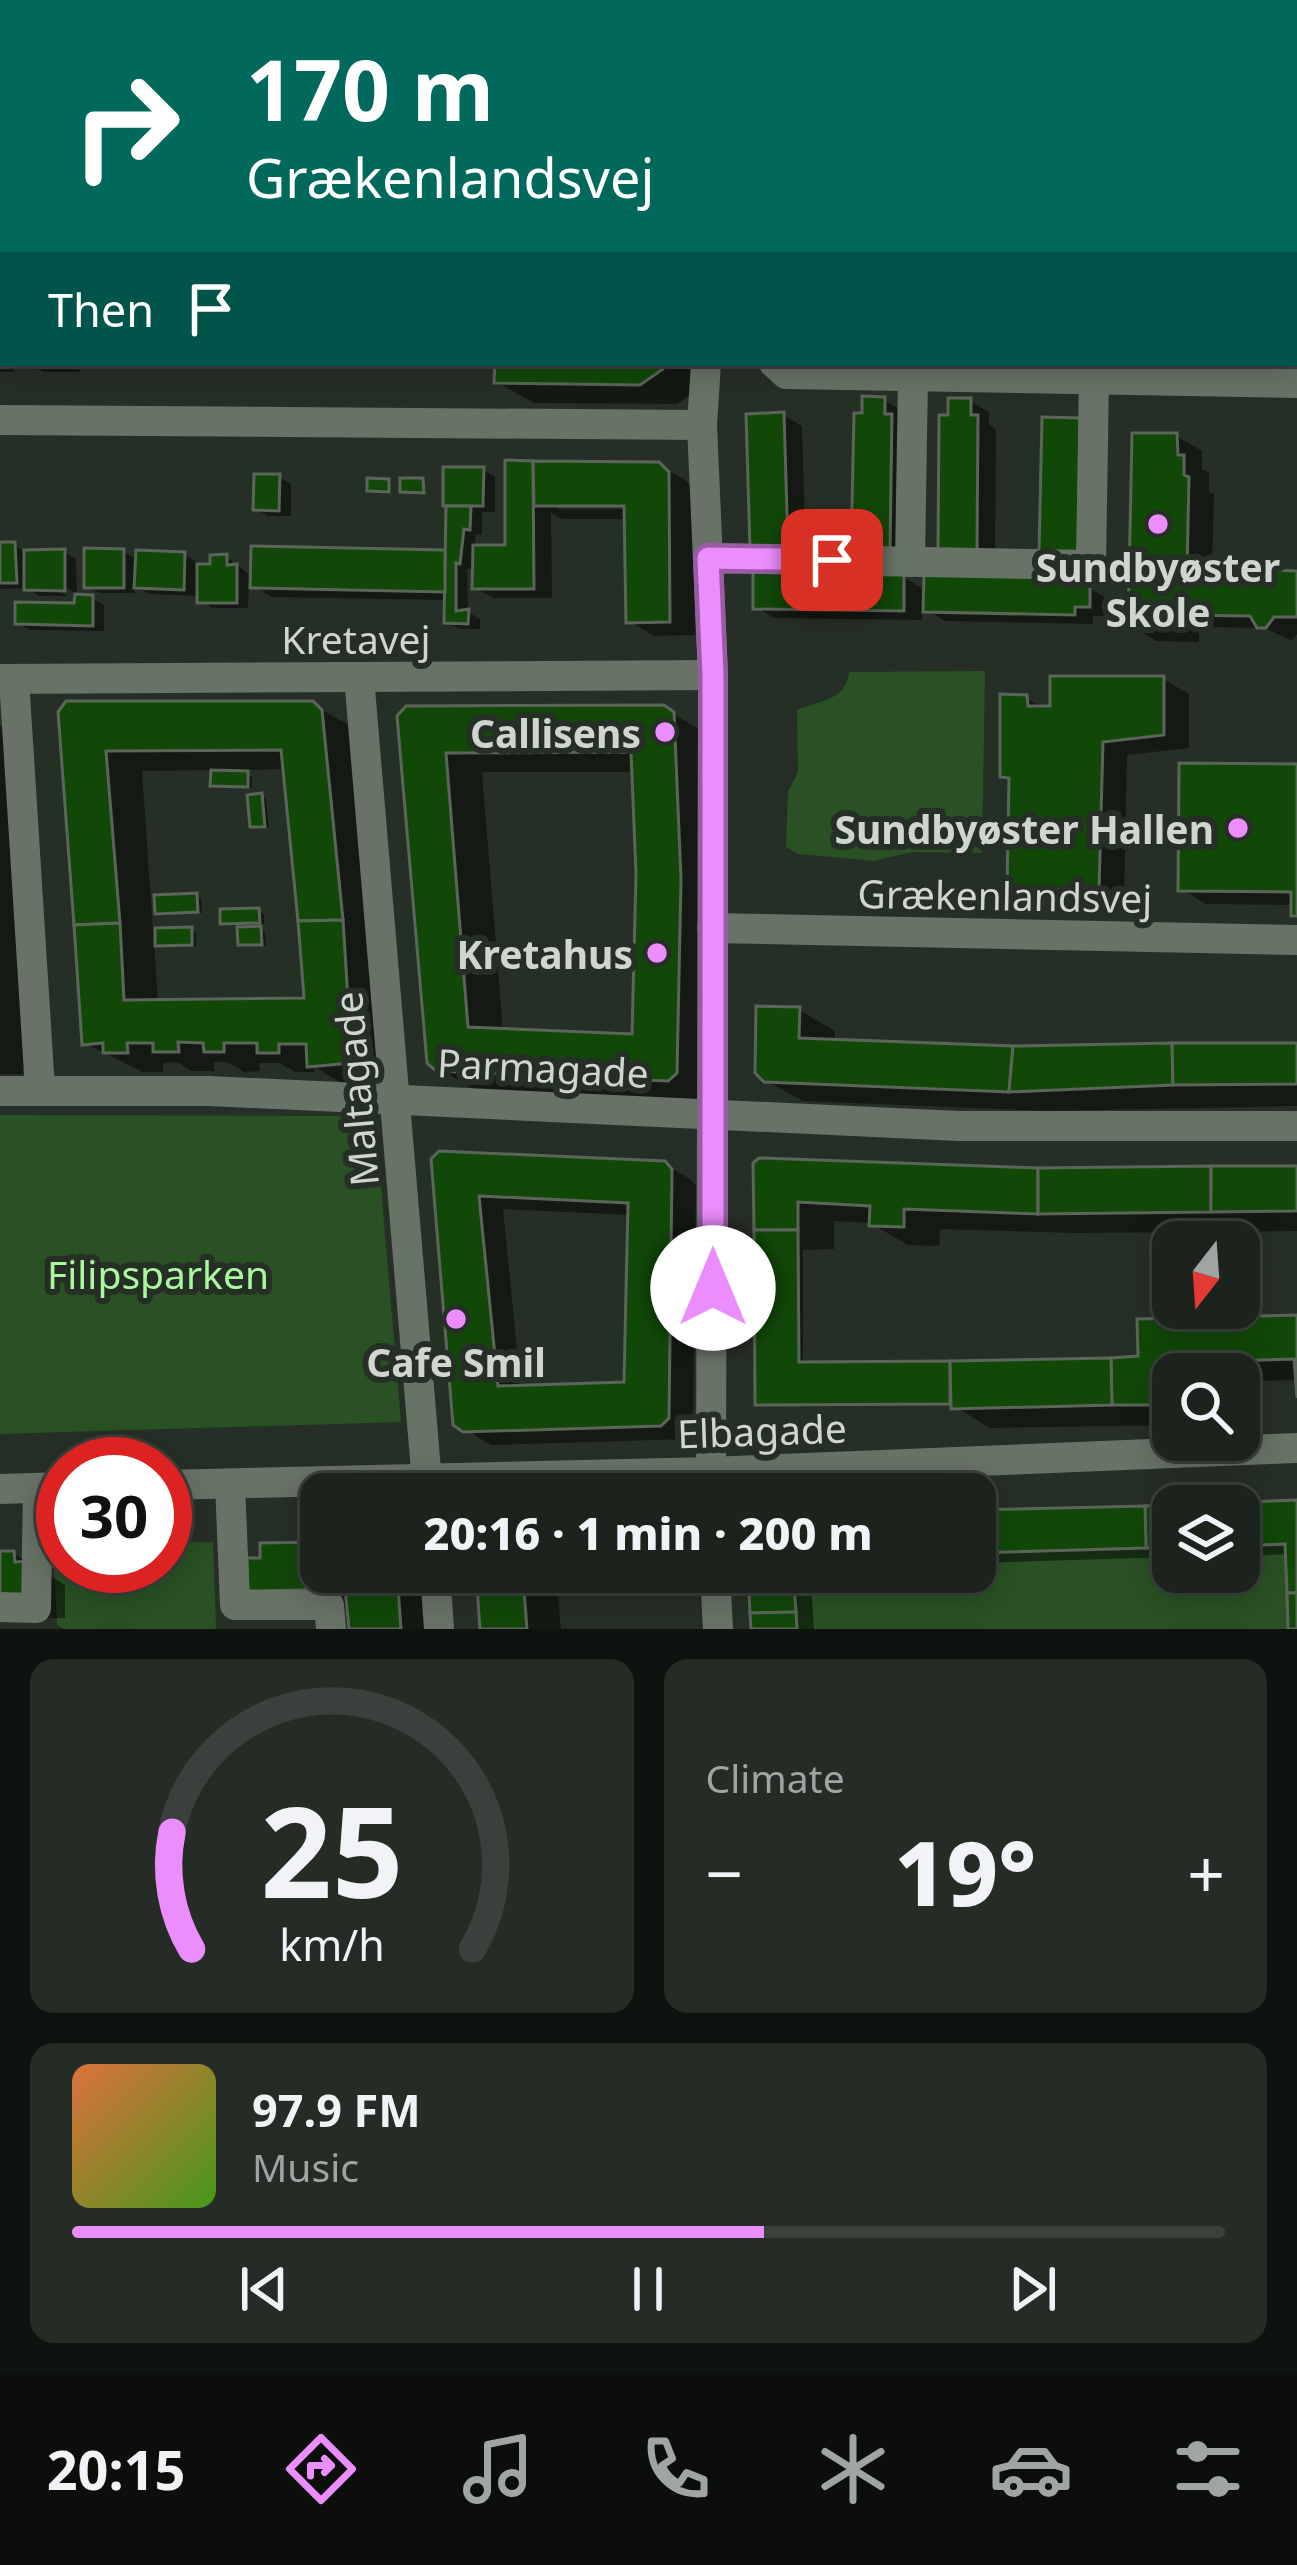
<!DOCTYPE html>
<html lang="en">
<head>
<meta charset="utf-8">
<style>
  :root { --surface:#1c231c; --page:#252b25; --text:#f1f3f6; --muted:#a0a4a3; --line:#3a403b; --accent:#eb8dfc }
  body { margin:0; font-family:"Noto Sans",sans-serif; background:var(--page); color:var(--text); height:100vh; display:flex; flex-direction:column; font-size:45px; white-space:nowrap }
  * { box-sizing:border-box; margin:0 }
  p { font-size:39px; color:var(--muted) }
  .icon { flex:none; width:66px; height:66px; fill:none; stroke:currentColor; stroke-width:2; stroke-linecap:round; stroke-linejoin:round }
  .map { position:relative; height:1629px; overflow:hidden }
  .panel { display:flex; flex-direction:column; gap:30px; padding:30px; background:#0f130f; flex:1 }
  .panel>* { flex:none }
  .banner { position:absolute; left:0px; top:0px; width:1299px; height:366px; box-shadow:0 6px 30px #0003,0 0 0 3px var(--line); background:#00695c; color:#fff; overflow:hidden }
  .needle { width:78px; rotate:197deg }
  .tools { position:absolute; left:1152px; top:1221px; display:grid; gap:24px }
  .tools a { display:grid; place-items:center; width:108px; height:108px; border-radius:24px; background:var(--surface); box-shadow:0 6px 30px #0003,0 0 0 3px var(--line); font-size:60px }
  .speed { position:absolute; left:36px; top:1437px; display:flex; gap:24px; font-size:60px; font-weight:700; text-align:center }
  .speed>* { display:grid; place-content:center; width:156px; height:156px; border-radius:50%; background:var(--surface); box-shadow:0 6px 30px #0003,0 0 0 3px var(--line); line-height:1 }
  .speed .limit { border:18px solid #d22; background:#fff; color:#111 }
  .pin { position:absolute; display:grid; place-items:center; width:102px; height:102px; color:#fff; margin:-51px; border-radius:24px; box-shadow:0 6px 18px #0006 }
  .me { position:absolute; width:132px; margin:-66px; rotate:0deg; stroke-linejoin:round; filter:drop-shadow(0 0 9px #0008) }
  .turn { display:flex; align-items:center; gap:42px; height:252px; padding:0 48px; font-size:54px }
  .turn .icon { width:156px; height:156px; stroke-width:2.5 }
  .turn b { display:block; font-size:84px; line-height:102px }
  .then { display:flex; align-items:center; height:114px; padding:0 48px; background:#0003; gap:24px; font-size:45px }
  .big { font-size:90px; font-weight:800; line-height:1.1 }
  .panel .widget { flex:1; display:flex; flex-direction:column; justify-content:center; gap:18px; min-width:0; padding:0 42px; border-radius:24px; background:var(--page) }
  .panel .dial { align-items:center; gap:0 }
  .dial svg { height:312px; overflow:visible; fill:none; stroke:var(--line); stroke-width:7; stroke-linecap:round; text-anchor:middle }
  .dial text { fill:var(--text); stroke:none }
  .song { display:flex; align-items:center; gap:36px }
  .cover { width:144px; height:144px; border-radius:18px; background:linear-gradient(135deg,hsl(20 70% 55%),hsl(100 70% 35%)) }
  .played { height:12px; border-radius:6px; background:linear-gradient(90deg,var(--accent) 60%,var(--line) 60%) }
  .keys { display:flex; justify-content:space-around; direction:ltr }
  .heat { display:flex; justify-content:space-between; align-items:center; font-size:66px; direction:ltr }
  .panel .tiles { flex:1; display:grid; gap:30px; grid-template-columns:1fr 1fr }
  .widget:last-child { grid-column:span 2 }
  .trip { position:absolute; left:300px; top:1473px; width:696px; height:120px; border-radius:24px; background:var(--surface); box-shadow:0 6px 30px #0003,0 0 0 3px var(--line); font-weight:800; line-height:120px; text-align:center }
  .tabs { display:flex; height:192px; justify-content:space-around; align-items:center; background:#0b0e0b; color:var(--muted) }
  .tabs .icon { width:84px; height:84px }
  .tabs .on { color:var(--accent) }
  .tabs b { font-size:54px; color:var(--text) }
  .map>svg:first-child { display:block }
  .green { fill:#295123 }
  .shadow { fill:#0007; fill-rule:evenodd }
  .building { fill:#114808; stroke:#5b6559; stroke-width:3; fill-rule:evenodd }
  .lines { fill:none; stroke-linecap:round; stroke-linejoin:round }
  .minor { stroke:#687266; stroke-width:30 }
  .route-casing { stroke:#995ca4; stroke-width:30 }
  .route { stroke:#eb8dfc; stroke-width:21 }
  .poi-dot { fill:#eb8dfc; stroke:#262f25; stroke-width:4.5 }
  .labels { text-anchor:middle; dominant-baseline:central; stroke-width:12; stroke-linejoin:round; paint-order:stroke }
  .poi-label { font-size:39px; font-weight:bold; fill:#cfd5cf; stroke:#262f25; text-anchor:end }
  .street-label { font-size:39px; fill:#cfd5cf; stroke:#262f25 }
  .park-label { font-size:39px; fill:#abf7a0; stroke:#262f25 }
</style>
</head>
<body>
<div class="map">
<svg width="1297" height="1629" viewBox="0 0 1297 1629">
  <rect width="100%" height="100%" fill="#262f25"/>
  <!-- green -->
  <g class="green">
    <path d="M985 671 982 853 912 852 874 861 798 854 786 847 788 792 798 772 797 710C820 700 846 701 849 672Z"/>
    <path d="M0 1115 375 1116 401 1422 0 1434Z"/>
    <path d="M213 1542 216 1629H64L57 1625 53 1543H63V1566H165V1543Z"/>
    <path d="M1285 1544 1288 1629H797L793 1572H975V1553L1173 1548V1572H1239V1546Z"/>
  </g>
  <!-- shadow -->
  <g class="shadow">
    <path d="M0 0H24L3 3V31Z"/>
    <path d="M34 0H137L33 3Z"/>
    <path d="M146 0 205 2 251 0V3H146Z"/>
    <path d="M263 0H323L329 3H263Z"/>
    <path d="M331 0H392L397 3H331Z"/>
    <path d="M406 0 505 2 705 0 406 3Z"/>
    <path d="M832 0H877V3H837Z"/>
    <path d="M939 0H986V3H945Z"/>
    <path d="M987 0H1036V3Z"/>
    <path d="M1044 0H1097L1044 3Z"/>
    <rect x="1208" y="0" width="47" height="3"/>
    <path d="M0 318 3 363H14V372H0Z"/>
    <path d="M31 363H79L80 372H43Z"/>
    <path d="M141 363H186L185 368 148 367Z"/>
    <path d="M303 363H347V369L312 368Z"/>
    <path d="M495 363H699L698 390 677 404 534 403 497 382Z"/>
    <path d="M884 400 903 411 908 560 873 559 865 416Z"/>
    <path d="M970 401 989 412V425L996 429 995 561 959 560 951 418Z"/>
    <path d="M783 415 802 426 806 558 772 559Z"/>
    <path d="M1176 436 1202 451V469L1209 473V492L1214 494 1212 573H1260L1269 562 1297 574V634L1292 641 1264 628 1199 627V642L1156 641 1131 626Z"/>
    <path d="M508 463 659 465 685 480 693 489 695 635 654 636 629 621 627 519H562L551 513 552 598H494L475 588 476 569H467L468 612 480 619V629H460L447 622V600L272 597 249 583 248 608H212L200 601V596L149 594 135 586V593H99L87 586 123 552 138 560 185 555 197 562 196 567H213L226 557 253 577 254 549 447 553 483 470 495 477V512H482V535L476 534 474 548H508ZM558 503H639V509H558Z"/>
    <path d="M279 477 291 484V516H268L256 509Z"/>
    <path d="M0 545H14L27 553 64 552 76 559 77 594 54 581 51 586 68 596H39L27 588 0 589Z"/>
    <path d="M903 577 927 591 1075 580 1108 599V616H1093V624L945 621 922 607V620L774 618 755 607Z"/>
    <path d="M92 598 104 605V631L30 630 18 623 77 606Z"/>
    <path d="M1163 679 1189 694V748L1127 755 1124 903 1036 901 1011 887 1012 781 1003 775 1026 698 1045 709Z"/>
    <path d="M312 704 350 726 387 1082 346 1086 315 1067V1072H296L279 1063H259L260 1071 244 1072 227 1062H214V1071H192L177 1062 163 1063V1072H143L85 1043 61 713ZM286 769 308 1001 158 1002 154 941 163 947 196 946V933L153 931 142 771 214 770V784L219 787 252 788V777L240 770Z"/>
    <path d="M663 708 701 730 706 1100 475 1090 438 1068 400 717ZM482 772H635L639 874 635 1037 503 1031Z"/>
    <path d="M0 726 7 729 37 1068 23 1069V1074H0Z"/>
    <path d="M1297 767V916L1294 905 1206 904 1181 889Z"/>
    <path d="M261 796 266 799 269 828 258 829 253 826Z"/>
    <path d="M196 896 201 899 202 913 158 912Z"/>
    <path d="M259 911 264 914V924L253 925 265 932 266 946H246L241 944 240 925 223 923Z"/>
    <path d="M799 1010 835 1031V1042L1013 1049 1297 1046V1106L1048 1111 803 1101 765 1080Z"/>
    <path d="M434 1160 664 1164 690 1179 696 1186 693 1433 687 1439 491 1445 465 1429ZM503 1209 630 1215 627 1385 521 1389Z"/>
    <path d="M756 1165 1037 1171 1297 1169V1231L1077 1233 940 1229 939 1246 908 1245 870 1223 834 1221V1249L803 1250V1365L1141 1359 1297 1318V1380L1239 1381V1374H1173V1425L990 1428 953 1405 763 1406 758 1403Z"/>
    <path d="M1297 1503V1629H1291L1288 1554 1239 1556V1506H1186Z"/>
    <path d="M1173 1506V1557L975 1563V1512Z"/>
    <path d="M321 1545V1572H432L435 1629H352L350 1609 288 1610 251 1589Z"/>
    <path d="M0 1554H14L65 1585V1618L0 1619Z"/>
    <path d="M479 1572H715L716 1586 558 1596 561 1629H483Z"/>
    <path d="M751 1572H810L814 1629H754Z"/>
  </g>
  <!-- building -->
  <g class="building">
    <path d="M602 0H686L602 3Z"/>
    <path d="M495 363H663V369L640 385 494 383Z"/>
    <path d="M862 396 885 397V414H892L890 550H851L854 413H862Z"/>
    <path d="M948 398H971V415H978L977 552 938 551 939 415H948Z"/>
    <path d="M784 412 788 549 750 550 746 414Z"/>
    <path d="M1042 417 1080 418 1078 554 1039 553Z"/>
    <path d="M1132 433H1177L1178 455H1184V475L1189 477 1187 570H1257L1258 559H1270V570L1297 571V617H1274L1266 628H1257L1250 616 1175 615 1174 629 1128 628Z"/>
    <path d="M505 460 533 461 534 589H472L473 545H505Z"/>
    <path d="M533 461 659 462 669 472 670 622 626 623 624 506H534Z"/>
    <path d="M443 467H484L483 506H443Z"/>
    <path d="M254 474H280L279 511 253 510Z"/>
    <path d="M367 478 389 479V492L367 491Z"/>
    <path d="M400 478H423L424 493 400 492Z"/>
    <path d="M446 506H471L470 530 464 529 460 564 456 563V611L469 609 468 624 444 623Z"/>
    <path d="M0 542H15L17 583H0Z"/>
    <path d="M251 546 445 550V592L250 588Z"/>
    <path d="M84 548 124 549V588H84Z"/>
    <path d="M65 549V591L24 590V550Z"/>
    <path d="M136 550 185 552 184 590 134 588Z"/>
    <path d="M227 554V565L237 564V603H197V564H210V555Z"/>
    <path d="M753 570 904 574V611L753 609Z"/>
    <path d="M924 574 1075 577V585H1090V607H1075V615L923 612Z"/>
    <path d="M75 594 93 595V626L15 624V602L74 603Z"/>
    <path d="M1050 676H1164V735L1103 742 1099 890 1007 889 1009 778 1000 777V694L1027 695 1028 706H1050Z"/>
    <path d="M66 701H313L322 710 343 920 298 921 281 750 106 751 120 923 74 925 58 712Z"/>
    <path d="M664 705 674 712 681 879 677 1073 668 1081 436 1071 427 1063 397 716 406 706ZM631 752 636 874 632 1034 468 1027 446 753Z"/>
    <path d="M1179 763 1297 764V916H1291V892L1178 891Z"/>
    <path d="M211 770 248 771V787L210 786Z"/>
    <path d="M262 793 265 827H250L247 795Z"/>
    <path d="M197 893 198 912 155 914 154 895Z"/>
    <path d="M259 908 260 923 220 924V909Z"/>
    <path d="M343 920 352 1063 307 1067 306 1044H279V1053H257V1043H224V1052H204L203 1043 178 1042 179 1052H153V1043H127L128 1053H103V1043L82 1045 74 925 120 923 124 1000 304 998 298 921Z"/>
    <path d="M261 926 262 945H238L237 927Z"/>
    <path d="M192 927V945L155 946V928Z"/>
    <path d="M756 1006 800 1007 799 1038 1013 1046 1009 1092 764 1082 755 1073Z"/>
    <path d="M1172 1043 1173 1085 1009 1092 1013 1046Z"/>
    <path d="M1172 1043H1297V1084L1173 1085Z"/>
    <path d="M439 1151 665 1161 672 1169 669 1418 661 1426 463 1432 453 1425 431 1159ZM479 1196 628 1203 624 1382 498 1386Z"/>
    <path d="M759 1158 1038 1168V1214L904 1209V1227L869 1226 870 1206 798 1202V1230H754L753 1163Z"/>
    <path d="M1211 1166V1212L1038 1214V1168Z"/>
    <path d="M1211 1166H1297V1211L1211 1212Z"/>
    <path d="M754 1230H798L799 1362 950 1361V1404L755 1405Z"/>
    <path d="M1297 1315V1398L1294 1359 1160 1363 1162 1405H1112L1111 1358 1138 1356 1137 1319Z"/>
    <path d="M1111 1358 1112 1405 951 1409 950 1361Z"/>
    <path d="M1297 1500V1593H1287L1285 1544 1239 1546V1506H1173V1547L1146 1548 1145 1506Z"/>
    <path d="M1145 1506 1146 1548 975 1553V1510Z"/>
    <path d="M321 1542V1572H397L401 1629H349L345 1589 248 1591 247 1558H260V1543Z"/>
    <path d="M0 1551H14L15 1562 29 1561V1599H0Z"/>
    <path d="M476 1572H596L523 1577 527 1629H480Z"/>
    <path d="M748 1572H793L796 1612 750 1613Z"/>
    <path d="M1287 1593H1297V1629H1288Z"/>
    <path d="M796 1612 797 1629H751L750 1613Z"/>
  </g>
  <g class="lines">
    <!-- minor -->
    <g class="minor">
      <path d="M725 3V0"/>
      <path d="M1296 50H1297"/>
      <path d="M0 62H3"/>
      <path d="M706 363 702 425 713 675 711 1494"/>
      <path d="M774 363 786 374 1297 383"/>
      <path d="M0 420 702 425"/>
      <path d="M708 558 1091 565 1094 379"/>
      <path d="M910 562 913 376"/>
      <path d="M359 677 428 1494"/>
      <path d="M0 679 713 675"/>
      <path d="M14 679 40 1089"/>
      <path d="M712 928 1297 940"/>
      <path d="M0 1091H209L959 1126H1297"/>
      <path d="M230 1484 235 1605H329L331 1629"/>
      <path d="M165 1485 710 1472 1297 1448"/>
      <path d="M0 1489 63 1487"/>
      <path d="M435 1572 439 1629"/>
      <path d="M715 1572 718 1629"/>
      <path d="M0 1607 36 1608 38 1488"/>
    </g>
  </g>
  <g class="lines">
    <!-- route casing -->
    <g class="route-casing">
      <path id="route" d="M713 1288V675L708 558 832 560"/>
    </g>
    <!-- route -->
    <use href="#route" class="route"/>
  </g>
  <!-- markers -->
  <g class="poi-dot">
    <circle cx="1158" cy="524" r="12"/>
    <circle cx="665" cy="732" r="12"/>
    <circle cx="1238" cy="828" r="12"/>
    <circle cx="657" cy="953" r="12"/>
    <circle cx="456" cy="1319" r="12"/>
  </g>
  <g class="labels">
    <!-- poi labels -->
    <g class="poi-label">
      <text x="1158" y="566" text-anchor="middle">Sundbyøster<tspan x="1158" dy="45">Skole</tspan></text>
      <text x="641" y="732">Callisens</text>
      <text x="1214" y="828">Sundbyøster Hallen</text>
      <text x="633" y="953">Kretahus</text>
      <text x="456" y="1361" text-anchor="middle">Cafe Smil</text>
    </g>
    <!-- street labels -->
    <g class="street-label">
      <text x="356" y="638">Kretavej</text>
      <text transform="translate(1005 895) rotate(1)">Grækenlandsvej</text>
      <text transform="translate(543 1067) rotate(3)">Parmagade</text>
      <text transform="translate(355 1089) rotate(-95)">Maltagade</text>
      <text transform="translate(762 1430) rotate(-2)">Elbagade</text>
    </g>
    <!-- park labels -->
    <g class="park-label">
      <text x="158" y="1273">Filipsparken</text>
    </g>
  </g>
</svg>
<div class="tools">
<a><svg class="needle" viewBox="-14 -14 28 28"><path d="M0-13l5 13h-10z" fill="#e53935"/><path d="M0 13l5-13h-10z" fill="#a0a4a3"/></svg></a>
<a><svg class="icon" aria-label="search" viewBox="0 0 24 24"><circle cx="10" cy="10" r="6"/><path d="M15 15l6 6"/></svg></a>
<a><svg class="icon" aria-label="layers" viewBox="0 0 24 24"><path d="M12 4l9 5-9 5-9-5zM3 14l9 5 9-5"/></svg></a>
</div>
<div class="speed"><div class="limit">30</div></div>
<div class="pin" style="left:832px;top:560px;background:#d93025"><svg class="icon" aria-label="arrive" viewBox="0 0 24 24"><path d="M6 21V4h12l-3 4 3 4H6"/></svg></div>
<svg class="me" style="left:713px;top:1288px" viewBox="-20 -20 40 40"><circle r="19" fill="#fff"/><path d="M0-13L10 11 0 6-10 11z" fill="#eb8dfc"/></svg>
<div class="trip">20:16 · 1 min · 200 m</div>
<div class="banner">
<div class="turn"><svg class="icon" aria-label="right" viewBox="0 0 24 24"><path d="M7 20v-9h11M14 6l5 5-5 5"/></svg><div><b>170 m</b>Grækenlandsvej</div></div>
<div class="then">Then<svg class="icon" aria-label="arrive" viewBox="0 0 24 24"><path d="M6 21V4h12l-3 4 3 4H6"/></svg></div>
</div>
</div>
<section class="panel">
<div class="tiles">
<div class="widget dial"><svg viewBox="0 0 100 80">
<path d="M14 69A42 42 0 1 1 86 69"/>
<path d="M14 69A42 42 0 0 1 9 39" stroke="#eb8dfc"/>
<text x="50" y="56" font-size="32" font-weight="700">25</text>
<text x="50" y="72" font-size="11">km/h</text>
</svg></div>
<div class="widget"><p>Climate</p>
<div class="heat"><a>−</a><b class="big">19°</b><a>+</a></div>
</div>
<div class="widget">
<div class="song"><i class="cover"></i><div><b>97.9 FM</b><p>Music</p></div></div>
<div class="played"></div>
<div class="keys"><svg class="icon" aria-label="previous" viewBox="0 0 24 24"><path d="M18 5L8 12l10 7zM5 5v14"/></svg><svg class="icon" aria-label="pause" viewBox="0 0 24 24"><path d="M8 5v14M16 5v14"/></svg><svg class="icon" aria-label="next" viewBox="0 0 24 24"><path d="M6 5l10 7-10 7zM19 5v14"/></svg></div>
</div>
</div>
</section>
<nav class="tabs">
<b>20:15</b>
<svg class="icon on" aria-label="directions" viewBox="0 0 24 24"><path d="M12 3l9 9-9 9-9-9zM9 14v-3h6M13 9l2 2-2 2"/></svg>
<svg class="icon" aria-label="music" viewBox="0 0 24 24"><path d="M9 18V5l10-2v13"/><circle cx="6" cy="18" r="3"/><circle cx="16" cy="16" r="3"/></svg>
<svg class="icon" aria-label="phone" viewBox="0 0 24 24"><path d="M5 4h4l2 5-3 2q2 4 5 5l2-3 5 2v4C11 20 4 13 5 4z"/></svg>
<svg class="icon" aria-label="climate" viewBox="0 0 24 24"><path d="M12 3v18M4 7l16 10M4 17L20 7"/></svg>
<svg class="icon" aria-label="car" viewBox="0 0 24 24"><path d="M5 17H2v-5l4-1 3-4h7l3 4 3 1v5h-3M9 17h6M6 11h13"/><circle cx="7" cy="17" r="2"/><circle cx="17" cy="17" r="2"/></svg>
<svg class="icon" aria-label="filters" viewBox="0 0 24 24"><path d="M4 7h16M4 17h16"/><circle cx="9" cy="7" r="2"/><circle cx="15" cy="17" r="2"/></svg>
</nav>
</body>
</html>
